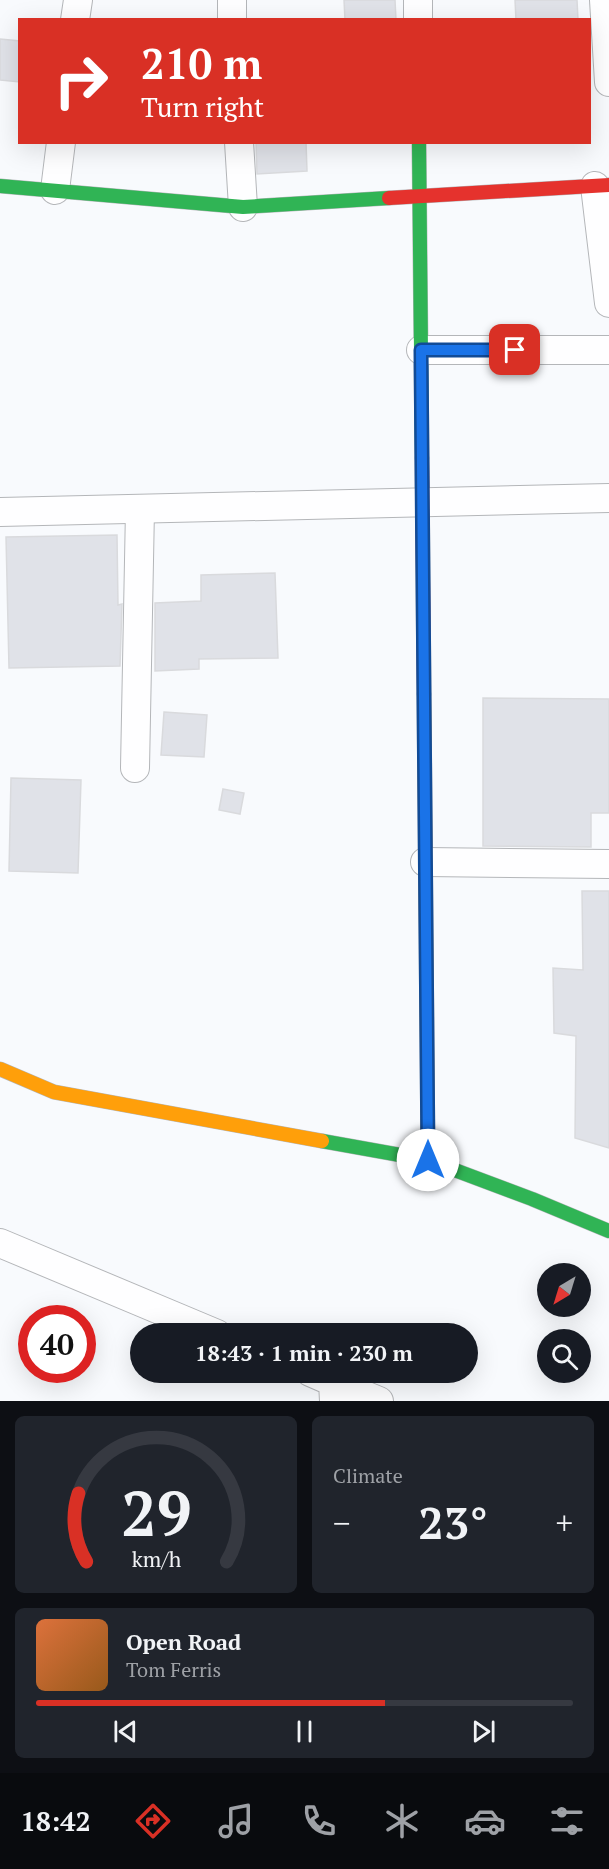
<!DOCTYPE html>
<html lang="en">
<head>
<meta charset="utf-8">
<style>
  :root { --surface:#171b24; --page:#20242c; --text:#f1f3f6; --muted:#9ea1a6; --line:#363941; --accent:#d93025 }
  body { margin:0; font-family:"PT Serif",serif; background:var(--page); color:var(--text); height:100vh; display:flex; flex-direction:column; font-size:22px; white-space:nowrap }
  * { box-sizing:border-box; margin:0 }
  p { font-size:20px; color:var(--muted) }
  .icon { flex:none; width:33px; height:33px; fill:none; stroke:currentColor; stroke-width:2; stroke-linecap:round; stroke-linejoin:round }
  .map { position:relative; height:1401px; overflow:hidden }
  .sheet { display:flex; flex-direction:column; gap:15px; padding:15px; background:#0d0f14; flex:1 }
  .sheet>* { flex:none }
  .top-card { position:absolute; left:18px; top:18px; width:573px; height:126px; border-radius:0px; box-shadow:0 6px 24px #0002; background:#d93025; color:#fff; overflow:hidden }
  .needle { width:39px; rotate:218deg }
  .controls { position:absolute; left:537px; top:1263px; display:grid; gap:12px }
  .controls a { display:grid; place-items:center; width:54px; height:54px; border-radius:50%; background:var(--surface); box-shadow:0 6px 24px #0002; font-size:30px }
  .speed { position:absolute; left:18px; top:1305px; display:flex; gap:12px; font-size:30px; font-weight:700; text-align:center }
  .speed>* { display:grid; place-content:center; width:78px; height:78px; border-radius:50%; background:var(--surface); box-shadow:0 6px 24px #0002; line-height:1 }
  .speed .limit { border:9px solid #d22; background:#fff; color:#111 }
  .pin { position:absolute; display:grid; place-items:center; width:51px; height:51px; color:#fff; margin:-26px; border-radius:12px; box-shadow:0 3px 9px #0006 }
  .me { position:absolute; width:66px; margin:-33px; rotate:0deg; stroke-linejoin:round; filter:drop-shadow(0 0 4px #0008) }
  .turn { display:flex; align-items:center; gap:21px; height:126px; padding:0 24px; font-size:27px }
  .turn .icon { width:78px; height:78px; stroke-width:2.5 }
  .turn b { display:block; font-size:42px; line-height:51px }
  .big { font-size:45px; font-weight:700; line-height:1.1 }
  .sheet .tile { flex:1; display:flex; flex-direction:column; justify-content:center; gap:9px; min-width:0; padding:0 21px; border-radius:9px; background:var(--page) }
  .sheet .dial { align-items:center; gap:0 }
  .dial svg { height:156px; overflow:visible; fill:none; stroke:var(--line); stroke-width:7; stroke-linecap:round; text-anchor:middle }
  .dial text { fill:var(--text); stroke:none }
  .song { display:flex; align-items:center; gap:18px }
  .cover { width:72px; height:72px; border-radius:9px; background:linear-gradient(135deg,hsl(20 70% 55%),hsl(30 70% 35%)) }
  .played { height:6px; border-radius:3px; background:linear-gradient(90deg,var(--accent) 65%,var(--line) 65%) }
  .keys { display:flex; justify-content:space-around; direction:ltr }
  .heat { display:flex; justify-content:space-between; align-items:center; font-size:33px; direction:ltr }
  .sheet .tiles { flex:1; display:grid; gap:15px; grid-template-columns:1fr 1fr }
  .tile:last-child { grid-column:span 2 }
  .trip { position:absolute; left:130px; top:1323px; width:348px; height:60px; border-radius:30px; background:var(--surface); box-shadow:0 6px 24px #0002; font-weight:700; line-height:60px; text-align:center }
  .tab-bar { display:flex; height:96px; justify-content:space-around; align-items:center; background:#090b0e; color:var(--muted) }
  .tab-bar .icon { width:42px; height:42px }
  .tab-bar .selected { color:var(--accent) }
  .tab-bar b { font-size:27px; color:var(--text) }
  .map>svg:first-child { display:block }
  .building { fill:#e0e2e8; stroke:#d9dadd; stroke-width:1.5 }
  .lines { fill:none; stroke-linecap:round; stroke-linejoin:round }
  .street-casing { stroke:#b4b6b9; stroke-width:30 }
  .fast-casing { stroke:#b4b6b9; stroke-width:15 }
  .slow-casing { stroke:#b4b6b9; stroke-width:15 }
  .jam-casing { stroke:#b4b6b9; stroke-width:15 }
  .street { stroke:#fefeff; stroke-width:28 }
  .fast { stroke:#30b455; stroke-width:14 }
  .slow { stroke:#ff9f0a; stroke-width:14 }
  .jam { stroke:#e5322d; stroke-width:14 }
  .route-casing { stroke:#114b97; stroke-width:15 }
  .route { stroke:#1a73e8; stroke-width:10 }
</style>
</head>
<body>
<div class="map">
<svg width="609" height="1401" viewBox="0 0 609 1401">
  <rect width="100%" height="100%" fill="#f8fafd"/>
  <!-- building -->
  <g class="building">
    <path d="M344 0H395L396 20H345Z"/>
    <path d="M515 0H577L578 20H516Z"/>
    <path d="M0 39 20 41V82L0 80Z"/>
    <path d="M256 142H306L307 171 257 174Z"/>
    <path d="M117 535 118 605 122 604 120 666 9 668 6 537Z"/>
    <path d="M275 573 278 658 199 659V669L155 671V603L201 601V575Z"/>
    <path d="M483 698 609 699V813H591V847L483 846Z"/>
    <path d="M164 712 207 715 204 757 161 755Z"/>
    <path d="M11 778 81 780 78 873 9 871Z"/>
    <path d="M223 789 244 793 240 814 219 810Z"/>
    <path d="M582 891H609V1148L575 1138 576 1036 554 1033 553 968 583 970Z"/>
  </g>
  <g class="lines">
    <!-- street casing -->
    <g class="street-casing">
      <g id="street">
        <path d="M232 0V20"/>
        <path d="M418 0V20"/>
        <path d="M604 0 609 82"/>
        <path d="M75 20 78 0"/>
        <path d="M239 142 243 207"/>
        <path d="M595 186 609 303"/>
        <path d="M55 190 61 142"/>
        <path d="M421 350H609"/>
        <path d="M0 512 609 498"/>
        <path d="M135 768 140 509"/>
        <path d="M425 862 609 864"/>
        <path d="M0 1243 217 1334"/>
        <path d="M310 1372 333 1382 334 1401"/>
        <path d="M333 1382 379 1401"/>
      </g>
    </g>
    <!-- fast casing -->
    <g class="fast-casing">
      <g id="fast">
        <path d="M419 142 422 458"/>
        <path d="M0 186 243 207 389 198"/>
        <path d="M322 1141 428 1160 532 1199 609 1231"/>
      </g>
    </g>
    <!-- slow casing -->
    <g class="slow-casing">
      <g id="slow">
        <path d="M424 694 428 1160"/>
        <path d="M0 1069 54 1092 322 1141"/>
      </g>
    </g>
    <!-- jam casing -->
    <g class="jam-casing">
      <g id="jam">
        <path d="M389 198 609 185"/>
        <path d="M422 458 424 694"/>
      </g>
    </g>
    <!-- street -->
    <use href="#street" class="street"/>
    <!-- fast -->
    <use href="#fast" class="fast"/>
    <!-- slow -->
    <use href="#slow" class="slow"/>
    <!-- jam -->
    <use href="#jam" class="jam"/>
  </g>
  <g class="lines">
    <!-- route casing -->
    <g class="route-casing">
      <path id="route" d="M428 1160 421 350H515"/>
    </g>
    <!-- route -->
    <use href="#route" class="route"/>
  </g>
</svg>
<div class="controls">
<a><svg class="needle" viewBox="-14 -14 28 28"><path d="M0-13l5 13h-10z" fill="#e53935"/><path d="M0 13l5-13h-10z" fill="#9ea1a6"/></svg></a>
<a><svg class="icon" aria-label="search" viewBox="0 0 24 24"><circle cx="10" cy="10" r="6"/><path d="M15 15l6 6"/></svg></a>
</div>
<div class="speed"><div class="limit">40</div></div>
<div class="pin" style="left:515px;top:350px;background:#d93025"><svg class="icon" aria-label="arrive" viewBox="0 0 24 24"><path d="M6 21V4h12l-3 4 3 4H6"/></svg></div>
<svg class="me" style="left:428px;top:1160px" viewBox="-20 -20 40 40"><circle r="19" fill="#fff"/><path d="M0-13L10 11 0 6-10 11z" fill="#1a73e8"/></svg>
<div class="trip">18:43 · 1 min · 230 m</div>
<div class="top-card">
<div class="turn"><svg class="icon" aria-label="right" viewBox="0 0 24 24"><path d="M7 20v-9h11M14 6l5 5-5 5"/></svg><div><b>210 m</b>Turn right</div></div>
</div>
</div>
<section class="sheet">
<div class="tiles">
<div class="tile dial"><svg viewBox="0 0 100 80">
<path d="M14 69A42 42 0 1 1 86 69"/>
<path d="M14 69A42 42 0 0 1 10 34" stroke="#d93025"/>
<text x="50" y="56" font-size="32" font-weight="700">29</text>
<text x="50" y="72" font-size="11">km/h</text>
</svg></div>
<div class="tile"><p>Climate</p>
<div class="heat"><a>−</a><b class="big">23°</b><a>+</a></div>
</div>
<div class="tile">
<div class="song"><i class="cover"></i><div><b>Open Road</b><p>Tom Ferris</p></div></div>
<div class="played"></div>
<div class="keys"><svg class="icon" aria-label="previous" viewBox="0 0 24 24"><path d="M18 5L8 12l10 7zM5 5v14"/></svg><svg class="icon" aria-label="pause" viewBox="0 0 24 24"><path d="M8 5v14M16 5v14"/></svg><svg class="icon" aria-label="next" viewBox="0 0 24 24"><path d="M6 5l10 7-10 7zM19 5v14"/></svg></div>
</div>
</div>
</section>
<nav class="tab-bar">
<b>18:42</b>
<svg class="icon selected" aria-label="directions" viewBox="0 0 24 24"><path d="M12 3l9 9-9 9-9-9zM9 14v-3h6M13 9l2 2-2 2"/></svg>
<svg class="icon" aria-label="music" viewBox="0 0 24 24"><path d="M9 18V5l10-2v13"/><circle cx="6" cy="18" r="3"/><circle cx="16" cy="16" r="3"/></svg>
<svg class="icon" aria-label="phone" viewBox="0 0 24 24"><path d="M5 4h4l2 5-3 2q2 4 5 5l2-3 5 2v4C11 20 4 13 5 4z"/></svg>
<svg class="icon" aria-label="climate" viewBox="0 0 24 24"><path d="M12 3v18M4 7l16 10M4 17L20 7"/></svg>
<svg class="icon" aria-label="car" viewBox="0 0 24 24"><path d="M5 17H2v-5l4-1 3-4h7l3 4 3 1v5h-3M9 17h6M6 11h13"/><circle cx="7" cy="17" r="2"/><circle cx="17" cy="17" r="2"/></svg>
<svg class="icon" aria-label="filters" viewBox="0 0 24 24"><path d="M4 7h16M4 17h16"/><circle cx="9" cy="7" r="2"/><circle cx="15" cy="17" r="2"/></svg>
</nav>
</body>
</html>
